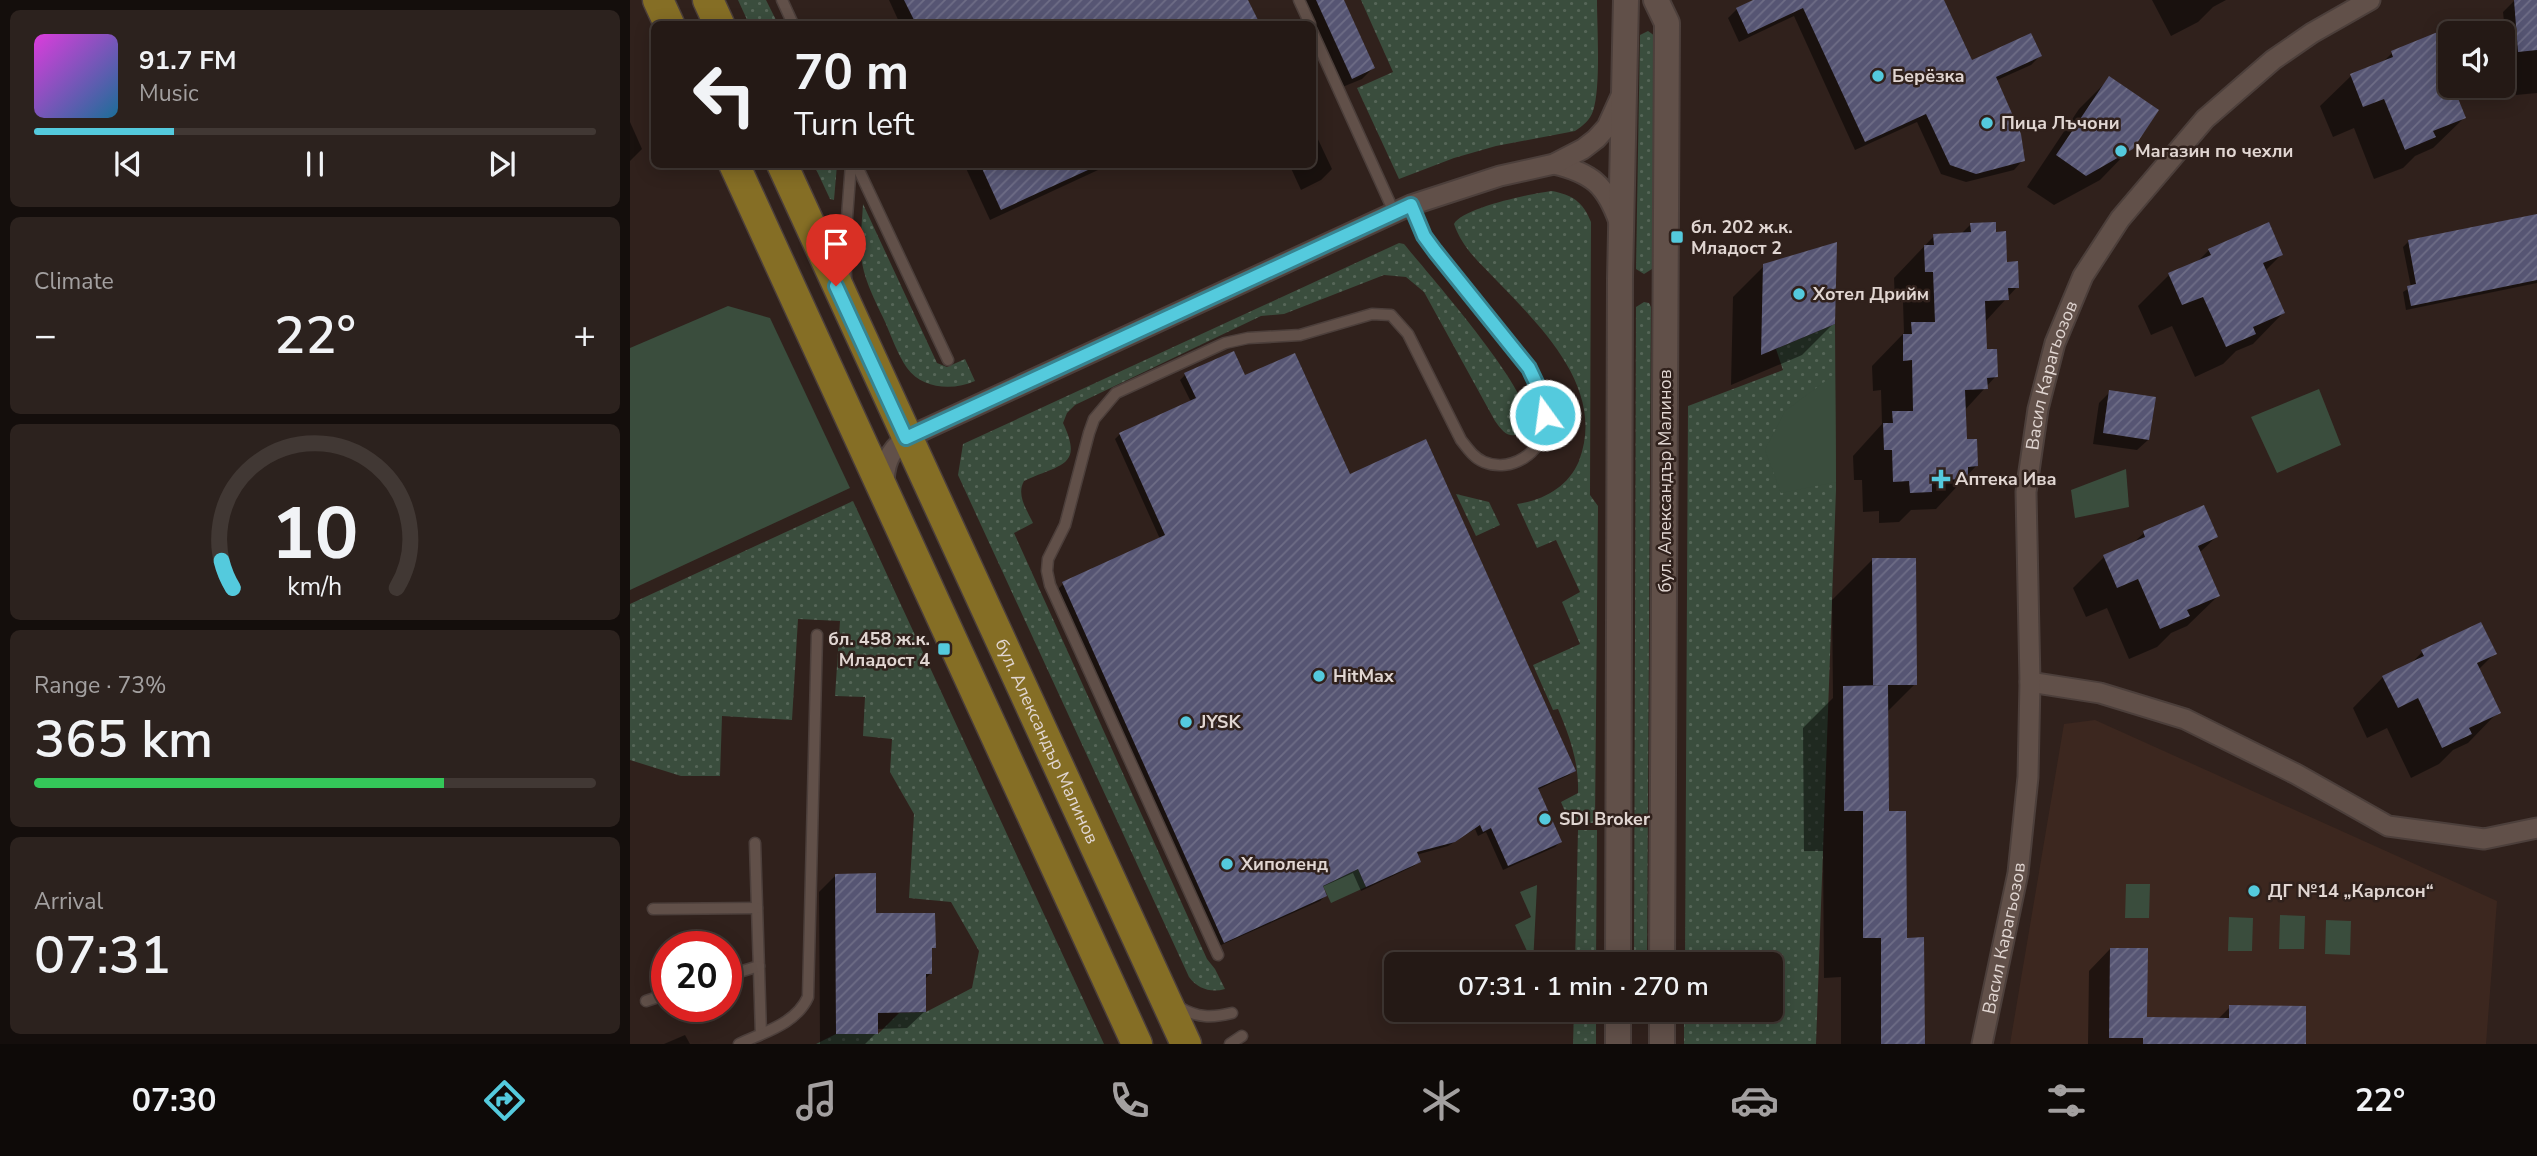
<!DOCTYPE html>
<html lang="en">
<head>
<meta charset="utf-8">
<style>
  :root { --surface:#241915; --page:#2c221e; --text:#f1f3f6; --muted:#a3a0a0; --line:#413834; --accent:#54cadd }
  body { margin:0; font-family:"Nunito Sans",sans-serif; background:var(--page); color:var(--text); height:100vh; display:flex; flex-direction:column; font-size:26px; white-space:nowrap }
  * { box-sizing:border-box; margin:0 }
  p { font-size:23px; color:var(--muted) }
  .icon { flex:none; width:38px; height:38px; fill:none; stroke:currentColor; stroke-width:2; stroke-linecap:round; stroke-linejoin:round }
  .map { position:relative; flex:1; overflow:hidden }
  .details { display:flex; flex-direction:column; gap:10px; padding:10px; background:#140e0c; width:630px }
  .details>* { flex:none }
  .banner { position:absolute; left:21px; top:21px; width:665px; height:147px; border-radius:10px; box-shadow:0 4px 18px #0003,0 0 0 2px var(--line); background:#241915; color:var(--text); overflow:hidden }
  .tools { position:absolute; left:1808px; top:21px; display:grid; gap:14px }
  .tools a { display:grid; place-items:center; width:77px; height:77px; border-radius:10px; background:var(--surface); box-shadow:0 4px 18px #0003,0 0 0 2px var(--line); font-size:35px }
  .speed { position:absolute; left:21px; top:931px; display:flex; gap:14px; font-size:35px; font-weight:700; text-align:center }
  .speed>* { display:grid; place-content:center; width:91px; height:91px; border-radius:50%; background:var(--surface); box-shadow:0 4px 18px #0003,0 0 0 2px var(--line); line-height:1 }
  .speed .limit { border:10px solid #d22; background:#fff; color:#111 }
  .pin { position:absolute; display:grid; place-items:center; width:60px; height:60px; color:#fff; margin:-72px -30px; border-radius:50% 50% 50% 0; rotate:-45deg; box-shadow:0 0 7px #0007 }
  .pin .icon { rotate:45deg }
  .me { position:absolute; width:77px; margin:-38px; rotate:346deg; stroke-linejoin:round; filter:drop-shadow(0 0 5px #0008) }
  .turn { display:flex; align-items:center; gap:24px; height:147px; padding:0 28px; font-size:32px }
  .turn .icon { width:91px; height:91px; stroke-width:2.5 }
  .turn b { display:block; font-size:49px; line-height:60px }
  .big { font-size:52px; font-weight:600; line-height:1.1 }
  .details .card { flex:1; display:flex; flex-direction:column; justify-content:center; gap:10px; min-width:0; padding:0 24px; border-radius:10px; background:var(--page) }
  .details .dial { align-items:center; gap:0 }
  .dial svg { height:182px; overflow:visible; fill:none; stroke:var(--line); stroke-width:7; stroke-linecap:round; text-anchor:middle }
  .dial text { fill:var(--text); stroke:none }
  .song { display:flex; align-items:center; gap:21px }
  .cover { width:84px; height:84px; border-radius:10px; background:linear-gradient(135deg,hsl(300 70% 55%),hsl(200 70% 35%)) }
  .played { height:7px; border-radius:4px; background:linear-gradient(90deg,var(--accent) 25%,var(--line) 25%) }
  .keys { display:flex; justify-content:space-around; direction:ltr }
  .heat { display:flex; justify-content:space-between; align-items:center; font-size:38px; direction:ltr }
  .charge { height:10px; border-radius:5px; background:linear-gradient(90deg,#34c759 73%,var(--line) 0) }
  .trip { position:absolute; left:754px; top:952px; width:399px; height:70px; border-radius:10px; background:var(--surface); box-shadow:0 4px 18px #0003,0 0 0 2px var(--line); font-weight:600; line-height:70px; text-align:center }
  .menu { display:flex; height:112px; justify-content:space-around; align-items:center; background:#0e0a08; color:var(--muted) }
  .menu .icon { width:49px; height:49px }
  .menu .current { color:var(--accent) }
  .menu b { font-size:32px; color:var(--text) }
  main { display:flex; flex:1; min-height:0 }
  .map>svg:first-child { display:block }
  .built { fill:#3c271f }
  .grass { fill:url(#grass-dots) }
  .green { fill:#3a4d3d }
  .shadow { fill:#0007 }
  .building { fill:url(#building-hatch) }
  .lines { fill:none; stroke-linecap:round; stroke-linejoin:round }
  .service-casing { stroke:#4c3f3b; stroke-width:13 }
  .minor-casing { stroke:#4c3f3b; stroke-width:23 }
  .tertiary-casing { stroke:#4c3f3b; stroke-width:28 }
  .primary-casing { stroke:#4c3f3b; stroke-width:33 }
  .service { stroke:#615049; stroke-width:10 }
  .minor { stroke:#615049; stroke-width:19 }
  .tertiary { stroke:#615049; stroke-width:24 }
  .primary { stroke:#856e25; stroke-width:30 }
  .route-casing { stroke:#378390; stroke-width:18 }
  .route { stroke:#54cadd; stroke-width:12 }
  .poi-dot { fill:#54cadd; stroke:#30211c; stroke-width:2.5 }
  .labels { text-anchor:middle; dominant-baseline:central; stroke-width:5; stroke-linejoin:round; paint-order:stroke }
  .poi-label { font-size:18px; font-weight:bold; fill:#e1d6d2; stroke:#30211c; text-anchor:start }
  .street-label { font-size:18px; fill:#e1d6d2; stroke:#30211c }
</style>
</head>
<body>
<main>
<section class="details">
<div class="card">
<div class="song"><i class="cover"></i><div><b>91.7 FM</b><p>Music</p></div></div>
<div class="played"></div>
<div class="keys"><svg class="icon" aria-label="previous" viewBox="0 0 24 24"><path d="M18 5L8 12l10 7zM5 5v14"/></svg><svg class="icon" aria-label="pause" viewBox="0 0 24 24"><path d="M8 5v14M16 5v14"/></svg><svg class="icon" aria-label="next" viewBox="0 0 24 24"><path d="M6 5l10 7-10 7zM19 5v14"/></svg></div>
</div>
<div class="card"><p>Climate</p>
<div class="heat"><a>−</a><b class="big">22°</b><a>+</a></div>
</div>
<div class="card dial"><svg viewBox="0 0 100 80">
<path d="M14 69A42 42 0 1 1 86 69"/>
<path d="M14 69A42 42 0 0 1 9 57" stroke="#54cadd"/>
<text x="50" y="56" font-size="32" font-weight="700">10</text>
<text x="50" y="72" font-size="11">km/h</text>
</svg></div>
<div class="card"><p>Range · 73%</p><b class="big">365 km</b><div class="charge"></div></div>
<div class="card"><p>Arrival</p><b class="big">07:31</b></div>
</section>
<div class="map">
<svg width="1907" height="1044" viewBox="0 0 1907 1044">
  <defs>
    <pattern id="grass-dots" width="8" height="8" patternUnits="userSpaceOnUse" patternTransform="scale(1.75)"><rect width="8" height="8" fill="#3a4d3d"/><path d="M2 2h.1M6 6h.1" fill="none" stroke="#566658" stroke-width="1.8" stroke-linecap="round"/></pattern>
    <pattern id="building-hatch" width="6" height="6" patternUnits="userSpaceOnUse" patternTransform="scale(1.75)"><rect width="6" height="6" fill="#565573"/><path d="M-1 1l2-2M0 6l6-6M5 7l2-2" fill="none" stroke="#6e6d86"/></pattern>
  </defs>
  <rect width="100%" height="100%" fill="#30211c"/>
  <!-- built -->
  <path class="built" d="M1465 720 1867 901 1856 1044H1380L1434 724Z"/>
  <!-- grass -->
  <g class="grass">
    <path d="M108 0H136L148 24H119Z"/>
    <path d="M731 0H967C967 27 971 88 963 111 960 120 953 126 945 131L866 146 824 158 769 179 727 88 763 72Z"/>
    <path d="M1018 31 1025 36 1022 269 1014 274 1006 269 1010 35Z"/>
    <path d="M184 165H207L204 200 200 199Z"/>
    <path d="M922 191C943 195 953 202 961 222L960 495 968 506 965 823H940L931 802 948 793C949 763 940 737 928 709L923 710 903 665 950 644 932 602 950 592 926 540 907 548 887 504C914 500 938 487 949 461 976 390 913 329 868 282 851 264 832 248 824 224 832 208 903 193 922 191Z"/>
    <path d="M233 204 307 363 317 367 335 359 345 381C323 391 292 389 277 368 268 355 262 338 256 324 247 304 236 285 232 263 229 244 232 224 233 204Z"/>
    <path d="M769 243 774 244C801 277 894 382 898 419 899 425 896 429 892 433 878 439 873 432 865 421L794 292 776 277 754 275 654 314 631 316 445 405 437 413 433 423C454 467 430 464 394 481 386 495 397 510 403 523L384 533 577 959 585 969 595 989C581 993 568 989 559 977L328 475 333 444Z"/>
    <path d="M1014 302 1019 303 1021 307 1017 964H1004L1006 307Z"/>
    <path d="M1205 324 1206 490 1186 1044H1054V1010H1141V964H1055L1058 406 1153 370 1146 349Z"/>
    <path d="M826 494 859 502 870 525 846 536Z"/>
    <path d="M223 501 474 1044H186L206 1034H248L269 1013 296 1012 342 988 349 951 321 902 279 898 284 814 260 772 262 739 233 736 235 697 205 696 210 621 168 619 162 720 92 716 90 776H51L0 760V604Z"/>
    <path d="M948 830H967L966 964H945Z"/>
    <path d="M944 1010H966V1044H943Z"/>
  </g>
  <!-- green -->
  <g class="green">
    <path d="M98 306 140 318 220 488 0 590V348Z"/>
    <path d="M1205 374 1206 482 1151 493 1135 450 1155 411Z"/>
    <path d="M1689 389 1711 445 1647 473 1621 417Z"/>
    <path d="M1496 469 1499 507 1445 518 1441 490Z"/>
    <path d="M728 869 736 887 701 903 693 886Z"/>
    <path d="M1496 884H1520L1519 918H1495Z"/>
    <path d="M907 885V886L903 964 885 925 901 917 890 892Z"/>
    <path d="M1650 915 1675 916 1674 949H1649Z"/>
    <path d="M1599 917 1623 918 1622 951H1598Z"/>
    <path d="M1696 920 1721 921 1720 955 1695 954Z"/>
  </g>
  <!-- shadow -->
  <g class="shadow">
    <path d="M259 0H617L628 24H270Z"/>
    <path d="M674 0H712L743 68 732 79 710 88 682 27Z"/>
    <path d="M1127 0H1312L1341 63 1410 56 1401 65 1365 81 1393 160 1384 170 1336 182 1311 174 1287 122 1225 150 1164 16 1109 42 1098 18 1107 9Z"/>
    <path d="M1522 0H1596L1583 7 1568 22 1541 36Z"/>
    <path d="M1907 0V93L1886 95 1883 62H1878L1873 12 1884 1Z"/>
    <path d="M1821 28 1823 33H1820V86L1834 118 1803 148 1785 156 1773 168 1744 179 1724 128 1703 137 1690 106 1721 76 1751 64 1762 53Z"/>
    <path d="M1479 79 1501 148 1470 180 1424 205 1397 187 1449 109Z"/>
    <path d="M0 122 12 149 0 161Z"/>
    <path d="M685 133 702 169 691 180 671 190 659 164H682V135Z"/>
    <path d="M334 164H481L360 220Z"/>
    <path d="M1341 224 1365 233 1387 287 1354 323 1355 351 1366 376 1334 411 1335 441 1347 465 1306 509 1281 510 1269 522 1249 523V511L1233 512 1232 480H1224L1223 456 1252 424 1251 390 1243 391 1242 366 1274 333 1273 302H1265L1264 278 1304 236 1331 234Z"/>
    <path d="M1907 232V283L1776 310 1773 292 1781 287 1773 247 1778 242Z"/>
    <path d="M1579 250 1651 255 1635 271 1653 313 1623 344 1606 351 1593 364 1565 377 1542 326 1521 335 1508 306 1539 275 1566 263Z"/>
    <path d="M1134 266 1203 324 1172 355 1101 385 1103 297Z"/>
    <path d="M555 375 614 378 720 476 944 770 939 775 907 790 930 842 925 847 873 870 856 832 848 836 845 829 818 846 786 855 789 861 784 866 731 891 723 873 692 887 695 896 690 901 589 946 428 589 433 584 530 539 485 439 490 434 561 402 550 380Z"/>
    <path d="M1480 392 1518 440 1507 450 1463 444 1469 403Z"/>
    <path d="M1514 533 1586 537 1569 553 1588 596 1557 626 1541 633 1527 647 1499 659 1477 608 1456 617 1443 588 1474 557 1502 544Z"/>
    <path d="M1242 560 1285 684 1256 713 1257 813 1275 940 1293 1044H1211V977L1194 978 1193 851H1174L1173 728 1203 698 1202 600Z"/>
    <path d="M1792 652 1864 654 1848 670 1868 712 1838 743 1823 750 1809 764 1781 778 1757 728 1737 738 1723 708 1753 677 1780 665Z"/>
    <path d="M205 876 245 915 304 947 300 950 301 973 294 980V1012L277 1028 246 1029V1033L235 1044H190L189 892Z"/>
    <path d="M1480 949 1515 1019H1588L1600 1007 1674 1044H1458L1459 971Z"/>
    <path d="M55 1035 60 1044H34Z"/>
  </g>
  <!-- building -->
  <g class="building">
    <path d="M274 0H618L630 24H286Z"/>
    <path d="M686 0H714L745 68 722 79Z"/>
    <path d="M1123 0H1314L1342 60 1401 33 1412 56 1366 77 1391 134 1395 161 1346 174 1320 165 1296 114 1235 142 1173 8 1118 34 1106 8Z"/>
    <path d="M1884 0H1907V50L1888 52Z"/>
    <path d="M1820 27V86H1823L1836 118 1803 131 1806 137 1775 150 1754 99 1733 107 1720 74 1763 57 1761 51Z"/>
    <path d="M1479 76 1529 110 1503 149 1456 176 1426 155Z"/>
    <path d="M350 164H471L371 210Z"/>
    <path d="M1907 214V280L1781 306 1777 286 1786 284 1778 240Z"/>
    <path d="M1366 222V232L1376 231 1377 262 1388 261 1389 288H1378L1379 300 1355 301 1357 349H1367L1368 377 1357 378 1358 389 1335 390 1337 439H1347L1348 466 1338 467V479L1302 480V492L1280 493 1279 481 1263 482 1262 450H1254L1253 423H1263L1262 411H1283L1282 360 1273 361V334H1282L1281 322H1305L1303 272H1295L1294 245H1304L1303 234 1341 232 1340 223Z"/>
    <path d="M1639 222 1653 255 1633 263 1655 313 1623 327 1626 334 1596 347 1573 297 1552 305 1538 273 1581 255 1578 249Z"/>
    <path d="M1207 242 1205 324 1131 355 1133 264Z"/>
    <path d="M604 351 615 375 665 353 720 474 796 439 946 771 908 788 932 842 878 866 861 828 853 832 850 825 825 842 787 852 791 862 736 887 728 869 693 886 697 896 594 943 432 582 535 535 489 433 566 398 554 373Z"/>
    <path d="M1479 390 1526 397 1519 440 1473 433Z"/>
    <path d="M1574 505 1588 537 1568 546 1590 596 1557 610 1560 616 1530 629 1508 579 1487 588 1473 555 1515 537 1513 531Z"/>
    <path d="M1242 558H1286L1287 685H1258L1259 811H1276L1277 938 1294 937 1295 1044H1251V938H1233V811H1214L1213 686 1256 685H1243Z"/>
    <path d="M1851 622 1867 654 1847 663 1871 713 1839 728 1842 734 1812 748 1788 698 1768 708 1752 676 1794 656 1791 650Z"/>
    <path d="M246 873V913H305L306 948H302V974H296V1012L248 1013V1034H206L205 874Z"/>
    <path d="M1480 948H1518L1517 1017 1599 1018V1005L1676 1006V1044H1513V1038H1479Z"/>
  </g>
  <g class="lines">
    <!-- service casing -->
    <g class="service-casing">
      <g id="service">
        <path d="M152 0 163 24"/>
        <path d="M669 0 680 24"/>
        <path d="M682 31 764 212"/>
        <path d="M226 164 318 360"/>
        <path d="M216 278 215 244 221 164"/>
        <path d="M125 843 131 1034"/>
        <path d="M23 909 127 908"/>
        <path d="M588 955 420 585 417 571 418 559 435 525 459 433 464 419 486 393 595 343 618 338 670 335 742 314 761 315 778 334 831 440C838 449 844 458 854 462 881 473 912 453 915 425 917 409 911 392 905 378L805 251 794 236 781 205"/>
        <path d="M96 976 129 966"/>
        <path d="M16 1001 37 994"/>
        <path d="M549 1007C567 1018 582 1018 602 1013"/>
        <path d="M109 1044C134 1032 166 1024 178 997L187 635"/>
        <path d="M600 1044 612 1036"/>
      </g>
    </g>
    <!-- minor casing -->
    <g class="minor-casing">
      <g id="minor">
        <path d="M924 164C962 173 976 185 989 222"/>
        <path d="M254 487C254 465 258 452 276 438L781 205 870 176 924 164 953 149 966 139 977 127 991 96"/>
        <path d="M1400 682 1470 693 1555 719 1666 774 1758 826 1854 839 1907 828"/>
        <path id="s1" d="M1352 1044 1388 873 1398 777 1400 682 1396 492 1408 409 1425 343 1453 276 1490 219 1575 119 1643 60 1682 33 1740 0"/>
      </g>
    </g>
    <!-- tertiary casing -->
    <g class="tertiary-casing">
      <g id="tertiary">
        <path d="M1026 0 1037 23 1032 964"/>
        <path d="M988 964 990 278 996 0"/>
        <path d="M988 1044V1010"/>
        <path d="M1032 1044V1010"/>
      </g>
    </g>
    <!-- primary casing -->
    <g class="primary-casing">
      <g id="primary">
        <path d="M28 0 39 24"/>
        <path d="M78 0 89 24"/>
        <path d="M104 164 507 1044"/>
        <path id="s2" d="M152 164 556 1044"/>
      </g>
    </g>
    <!-- service -->
    <use href="#service" class="service"/>
    <!-- minor -->
    <use href="#minor" class="minor"/>
    <!-- tertiary -->
    <use href="#tertiary" class="tertiary"/>
    <!-- primary -->
    <use href="#primary" class="primary"/>
  </g>
  <g class="lines">
    <!-- route casing -->
    <g class="route-casing">
      <path id="route" d="M206 286 276 438 781 205 794 236 805 251 899 368 909 389 915 415"/>
    </g>
    <!-- route -->
    <use href="#route" class="route"/>
  </g>
  <!-- markers -->
  <g class="poi-dot">
    <circle cx="1248" cy="76" r="7"/>
    <circle cx="1357" cy="123" r="7"/>
    <circle cx="1491" cy="151" r="7"/>
    <rect x="1040" y="230" width="14" height="14" rx="3.5"/>
    <circle cx="1169" cy="294" r="7"/>
    <path d="M1307.5 468.5h7v7h7v7h-7v7h-7v-7h-7v-7h7z"/>
    <rect x="307" y="642" width="14" height="14" rx="3.5"/>
    <circle cx="689" cy="676" r="7"/>
    <circle cx="556" cy="722" r="7"/>
    <circle cx="915" cy="819" r="7"/>
    <circle cx="597" cy="864" r="7"/>
    <circle cx="1624" cy="891" r="7"/>
  </g>
  <g class="labels">
    <!-- poi labels -->
    <g class="poi-label">
      <text x="1262" y="76">Берёзка</text>
      <text x="1371" y="123">Пица Лъчони</text>
      <text x="1505" y="151">Магазин по чехли</text>
      <text x="1061" y="227">бл. 202 ж.к.<tspan x="1061" dy="21">Младост 2</tspan></text>
      <text x="1183" y="294">Хотел Дрийм</text>
      <text x="1325" y="479">Аптека Ива</text>
      <text x="300" y="639" text-anchor="end">бл. 458 ж.к.<tspan x="300" dy="21">Младост 4</tspan></text>
      <text x="703" y="676">HitMax</text>
      <text x="570" y="722">JYSK</text>
      <text x="929" y="819">SDI Broker</text>
      <text x="611" y="864">Хиполенд</text>
      <text x="1638" y="891">ДГ №14 „Карлсон“</text>
    </g>
    <!-- street labels -->
    <g class="street-label">
      <text stroke="none"><textPath href="#s1" startOffset="676">Васил Карагьозов</textPath></text>
      <text transform="translate(1035 481) rotate(-90)">бул. Александър Малинов</text>
      <text stroke="none"><textPath href="#s2" startOffset="635">бул. Александър Малинов</textPath></text>
      <text stroke="none"><textPath href="#s1" startOffset="108">Васил Карагьозов</textPath></text>
    </g>
  </g>
</svg>
<div class="tools">
<a><svg class="icon" aria-label="sound" viewBox="0 0 24 24"><path d="M4 9h4l5-4v14l-5-4H4zM17 9q2 3 0 6"/></svg></a>
</div>
<div class="speed"><div class="limit">20</div></div>
<div class="pin" style="left:206px;top:286px;background:#d93025"><svg class="icon" aria-label="arrive" viewBox="0 0 24 24"><path d="M6 21V4h12l-3 4 3 4H6"/></svg></div>
<svg class="me" style="left:915px;top:415px" viewBox="-20 -20 40 40"><circle r="17" fill="#54cadd" stroke="#fff" stroke-width="3"/><path d="M0-11L8 9 0 5-8 9z" fill="#fff"/></svg>
<div class="trip">07:31 · 1 min · 270 m</div>
<div class="banner">
<div class="turn"><svg class="icon" aria-label="left" viewBox="0 0 24 24"><path d="M17 20v-9H6M10 6l-5 5 5 5"/></svg><div><b>70 m</b>Turn left</div></div>
</div>
</div>
</main>
<nav class="menu">
<b>07:30</b>
<svg class="icon current" aria-label="directions" viewBox="0 0 24 24"><path d="M12 3l9 9-9 9-9-9zM9 14v-3h6M13 9l2 2-2 2"/></svg>
<svg class="icon" aria-label="music" viewBox="0 0 24 24"><path d="M9 18V5l10-2v13"/><circle cx="6" cy="18" r="3"/><circle cx="16" cy="16" r="3"/></svg>
<svg class="icon" aria-label="phone" viewBox="0 0 24 24"><path d="M5 4h4l2 5-3 2q2 4 5 5l2-3 5 2v4C11 20 4 13 5 4z"/></svg>
<svg class="icon" aria-label="climate" viewBox="0 0 24 24"><path d="M12 3v18M4 7l16 10M4 17L20 7"/></svg>
<svg class="icon" aria-label="car" viewBox="0 0 24 24"><path d="M5 17H2v-5l4-1 3-4h7l3 4 3 1v5h-3M9 17h6M6 11h13"/><circle cx="7" cy="17" r="2"/><circle cx="17" cy="17" r="2"/></svg>
<svg class="icon" aria-label="filters" viewBox="0 0 24 24"><path d="M4 7h16M4 17h16"/><circle cx="9" cy="7" r="2"/><circle cx="15" cy="17" r="2"/></svg>
<b>22°</b>
</nav>
</body>
</html>
